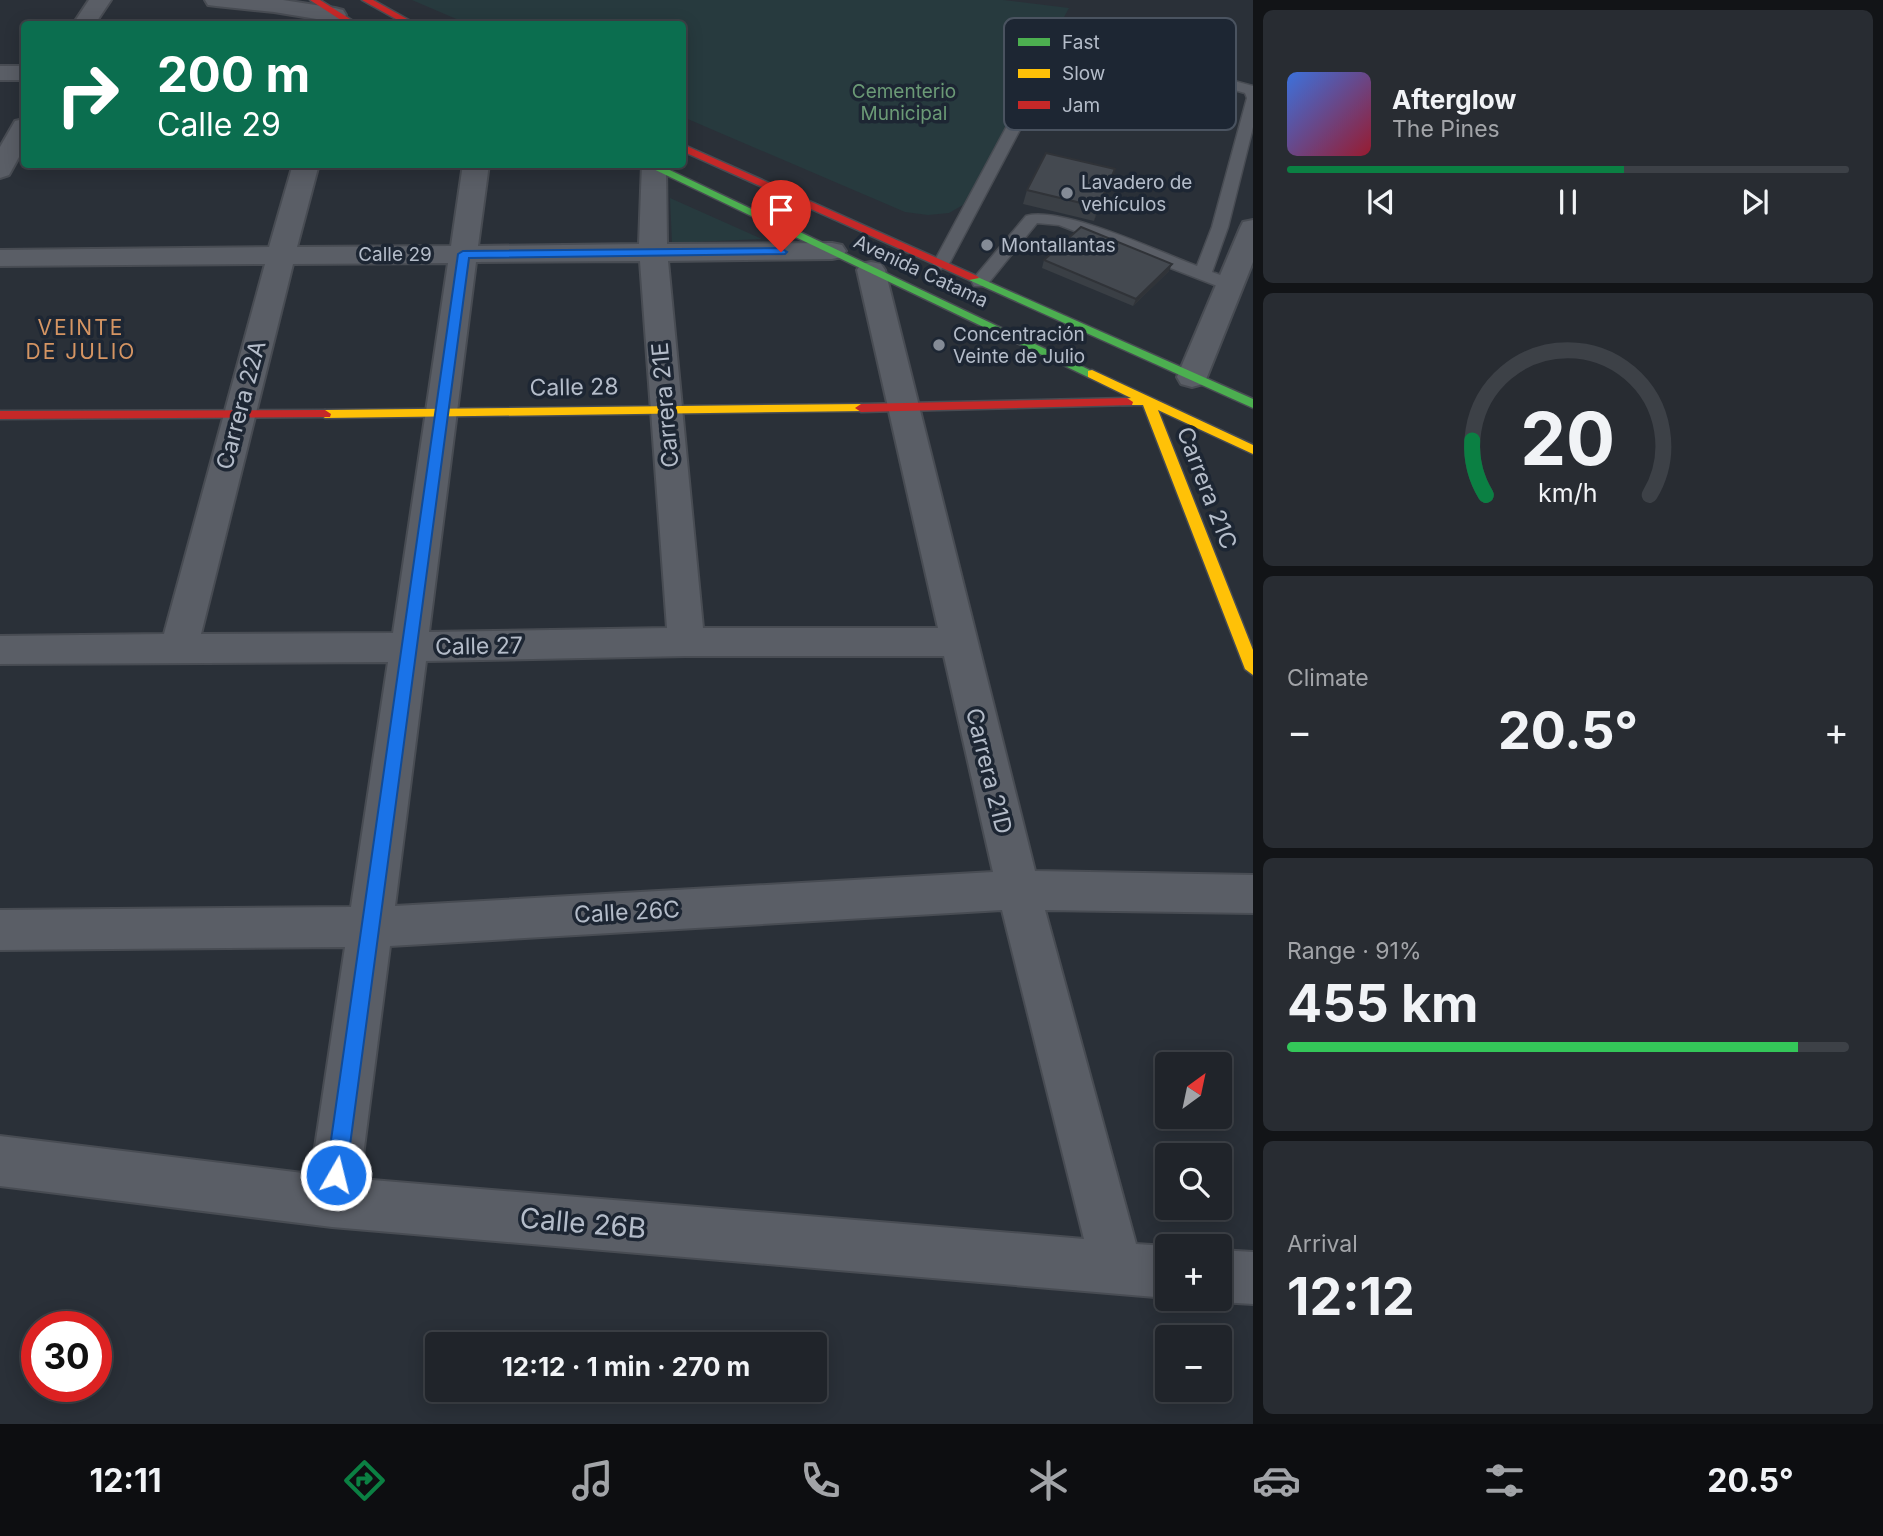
<!DOCTYPE html>
<html lang="en">
<head>
<meta charset="utf-8">
<style>
  :root { --surface:#20242a; --page:#282c32; --text:#f1f3f6; --muted:#a2a4a8; --line:#3d4147; --accent:#0b8043 }
  body { margin:0; font-family:Inter,sans-serif; background:var(--page); color:var(--text); height:100vh; display:flex; flex-direction:column; font-size:26px; white-space:nowrap }
  * { box-sizing:border-box; margin:0 }
  p { font-size:23px; color:var(--muted) }
  .icon { flex:none; width:38px; height:38px; fill:none; stroke:currentColor; stroke-width:2; stroke-linecap:round; stroke-linejoin:round }
  .map { position:relative; flex:1; overflow:hidden }
  .drawer { display:flex; flex-direction:column; gap:10px; padding:10px; background:#121417; width:630px }
  .drawer>* { flex:none }
  .top-card { position:absolute; left:21px; top:21px; width:665px; height:147px; border-radius:7px; box-shadow:0 4px 18px #0003,0 0 0 2px var(--line); background:#0b6e4f; color:#fff; overflow:hidden }
  .needle { width:46px; rotate:33deg }
  .fabs { position:absolute; left:1155px; top:1052px; display:grid; gap:14px }
  .fabs a { display:grid; place-items:center; width:77px; height:77px; border-radius:7px; background:var(--surface); box-shadow:0 4px 18px #0003,0 0 0 2px var(--line); font-size:35px }
  .speed { position:absolute; left:21px; top:1311px; display:flex; gap:14px; font-size:35px; font-weight:700; text-align:center }
  .speed>* { display:grid; place-content:center; width:91px; height:91px; border-radius:50%; background:var(--surface); box-shadow:0 4px 18px #0003,0 0 0 2px var(--line); line-height:1 }
  .speed .limit { border:10px solid #d22; background:#fff; color:#111 }
  .pin { position:absolute; display:grid; place-items:center; width:60px; height:60px; color:#fff; margin:-72px -30px; border-radius:50% 50% 50% 0; rotate:-45deg; box-shadow:0 0 7px #0007 }
  .pin .icon { rotate:45deg }
  .me { position:absolute; width:77px; margin:-38px; rotate:8deg; stroke-linejoin:round; filter:drop-shadow(0 0 5px #0008) }
  .turn { display:flex; align-items:center; gap:24px; height:147px; padding:0 21px; font-size:32px }
  .turn .icon { width:91px; height:91px; stroke-width:2.5 }
  .turn b { display:block; font-size:49px; line-height:60px }
  .big { font-size:52px; font-weight:700; line-height:1.1 }
  .drawer .tile { flex:1; display:flex; flex-direction:column; justify-content:center; gap:10px; min-width:0; padding:0 24px; border-radius:10px; background:var(--page) }
  .drawer .dial { align-items:center; gap:0 }
  .dial svg { height:182px; overflow:visible; fill:none; stroke:var(--line); stroke-width:7; stroke-linecap:round; text-anchor:middle }
  .dial text { fill:var(--text); stroke:none }
  .song { display:flex; align-items:center; gap:21px }
  .cover { width:84px; height:84px; border-radius:10px; background:linear-gradient(135deg,hsl(220 70% 55%),hsl(350 70% 35%)) }
  .played { height:7px; border-radius:4px; background:linear-gradient(90deg,var(--accent) 60%,var(--line) 60%) }
  .keys { display:flex; justify-content:space-around; direction:ltr }
  .heat { display:flex; justify-content:space-between; align-items:center; font-size:38px; direction:ltr }
  .charge { height:10px; border-radius:5px; background:linear-gradient(90deg,#34c759 91%,var(--line) 0) }
  .trip { position:absolute; left:425px; top:1332px; width:402px; height:70px; border-radius:7px; background:var(--surface); box-shadow:0 4px 18px #0003,0 0 0 2px var(--line); font-weight:700; line-height:70px; text-align:center }
  .tabs { display:flex; height:112px; justify-content:space-around; align-items:center; background:#0d0e11; color:var(--muted) }
  .tabs .icon { width:49px; height:49px }
  .tabs .on { color:var(--accent) }
  .tabs b { font-size:32px; color:var(--text) }
  main { display:flex; flex:1; min-height:0 }
  .map>svg:first-child { display:block }
  .green { fill:#273a3e }
  .lines { fill:none; stroke-linecap:round; stroke-linejoin:round }
  .lane-casing { stroke:#484c53; stroke-width:3 }
  .street-casing { stroke:#484c53; stroke-width:4 }
  .fast-casing { stroke:#484c53; stroke-width:3 }
  .slow-casing { stroke:#484c53; stroke-width:3 }
  .jam-casing { stroke:#484c53; stroke-width:3 }
  .lane { fill:#5a5e66; fill-rule:evenodd }
  .street { fill:#5a5e66; fill-rule:evenodd }
  .fast { fill:#4caf50; fill-rule:evenodd }
  .slow { fill:#ffc107; fill-rule:evenodd }
  .jam { fill:#c62828; fill-rule:evenodd }
  .wall { fill:#3a3f45 }
  .shaded-wall { fill:#303338 }
  .building { fill:#444950; stroke:#303338; stroke-width:2 }
  .route { fill:#1a73e8; stroke:#114b97; stroke-width:2 }
  .poi-dot { fill:#848b96; stroke:#1d2633; stroke-width:2.5 }
  .labels { text-anchor:middle; dominant-baseline:central; stroke-width:7; stroke-linejoin:round; paint-order:stroke }
  .far-park-label { font-size:19px; fill:#6b9a76; stroke:#1d2633 }
  .far-poi-label { font-size:19px; fill:#b4bcc9; stroke:#1d2633; text-anchor:start }
  .far-street-label { font-size:19px; fill:#b4bcc9; stroke:#1d2633 }
  .far-neighbourhood-label { font-size:21px; letter-spacing:2px; fill:#d59563; stroke:#1d2633 }
  .street-label { font-size:23px; fill:#b4bcc9; stroke:#1d2633 }
  .near-street-label { font-size:28px; fill:#b4bcc9; stroke:#1d2633 }
  .key { fill:#1d2633; stroke:#4a5360; stroke-width:2 }
  .key-label { font-size:19px; fill:#b4bcc9 }
</style>
</head>
<body>
<main>
<div class="map">
<svg width="1253" height="1424" viewBox="0 0 1253 1424">
  <rect width="100%" height="100%" fill="#2a3038"/>
  <!-- green -->
  <g class="green">
    <path d="M412 0H1003L1069 8 1040 61 1050 66 963 205 949 213 928 215 905 212 683 117 682 24H468Z"/>
    <path d="M670 198 762 239 672 243Z"/>
  </g>
  <g class="lines">
    <!-- lane casing -->
    <g class="lane-casing">
      <g id="lane">
        <path d="M1065 27 1072 31 949 264 941 269 935 267 933 264 1058 31Z"/>
        <path d="M1208 74 1253 86V127L1228 227 1212 272 1237 281 1239 285 1237 289H1225L1059 225 1037 223 986 286H974L972 282 974 278 1026 216C1063 206 1159 252 1197 266L1212 227 1247 98 1245 93 1203 81 1201 78Z"/>
      </g>
    </g>
    <!-- street casing -->
    <g class="street-casing">
      <g id="street">
        <path d="M89 0H111L95 24H73Z"/>
        <path d="M205 0H283L335 8 343 10 346 15 343 20 335 22 274 12 216 6 208 5Z"/>
        <rect x="0" y="66" width="24" height="14"/>
        <path d="M24 119V148L9 175 0 178V147L15 121Z"/>
        <path d="M293 164H319L297 247 451 246 463 164H489L478 246 639 244 642 164H664L666 167 667 244 832 243 842 245 846 251 842 257 832 259 668 261 703 628H938L857 270 861 264 871 262 881 264 885 270 1035 871 1253 875V913L1045 910 1136 1244 1167 1246V1298L332 1227 0 1186V1136L311 1174 345 947 0 950V910L351 907 388 662 0 664V636L164 634 265 264 0 266V250L269 247ZM640 261 667 628 429 632 476 262ZM448 263 393 633 201 634 293 264ZM686 656H944L993 872 395 906 426 661ZM1002 910 1084 1239 360 1179 390 946Z"/>
        <path d="M1253 220V262L1207 377 1203 384 1192 387 1181 384 1177 377 1240 228 1243 222Z"/>
        <path d="M1220 1250 1253 1252V1304L1220 1302 1212 1298H1220Z"/>
      </g>
    </g>
    <!-- fast casing -->
    <g class="fast-casing">
      <g id="fast">
        <path d="M643 164H657L1098 374 1096 377H1088Z"/>
        <path d="M973 275 1253 399V408L969 280V276Z"/>
      </g>
    </g>
    <!-- slow casing -->
    <g class="slow-casing">
      <g id="slow">
        <path d="M1092 370 1253 445V454L1158 410 1253 650V675L1245 669 1143 405H1122V399L1131 398 1088 377V371Z"/>
        <path d="M861 404 866 405V411L325 418 319 414 325 410Z"/>
      </g>
    </g>
    <!-- jam casing -->
    <g class="jam-casing">
      <g id="jam">
        <path d="M310 0H320L358 24H347Z"/>
        <path d="M362 0H373L416 24H405Z"/>
        <path d="M682 144 977 276 979 278 969 280 682 151Z"/>
        <path d="M1127 398 1133 402 1132 405 861 412 855 408 861 404Z"/>
        <path d="M325 410 331 414 330 417 0 419V411Z"/>
      </g>
    </g>
    <!-- lane -->
    <use href="#lane" class="lane"/>
    <!-- street -->
    <use href="#street" class="street"/>
    <!-- fast -->
    <use href="#fast" class="fast"/>
    <!-- slow -->
    <use href="#slow" class="slow"/>
    <!-- jam -->
    <use href="#jam" class="jam"/>
  </g>
  <!-- wall -->
  <g class="wall">
    <path d="M1110 183 1094 221 1023 204 1027 190Z"/>
    <path d="M1044 260 1169 271 1133 306 1042 268Z"/>
  </g>
  <!-- shaded-wall -->
  <g class="shaded-wall">
    <path d="M1115 169 1110 183 1094 221 1098 207Z"/>
    <path d="M1172 264 1169 271 1133 306 1136 299Z"/>
  </g>
  <!-- building -->
  <g class="building">
    <path d="M1046 153 1115 169 1098 207 1027 190Z"/>
    <path d="M1081 227 1172 264 1136 299 1044 260Z"/>
  </g>
  <!-- route -->
  <path class="route" d="M781 248 787 252 785 254 469 258 346 1175 343 1182 336 1185 329 1182 326 1175 458 254 463 251Z"/>
  <!-- markers -->
  <g class="poi-dot">
    <circle cx="1067" cy="193" r="7"/>
    <circle cx="987" cy="245" r="7"/>
    <circle cx="939" cy="345" r="7"/>
  </g>
  <g class="labels">
    <!-- far-park labels -->
    <g class="far-park-label">
      <text x="904" y="91">Cementerio<tspan x="904" dy="22">Municipal</tspan></text>
    </g>
    <!-- far-poi labels -->
    <g class="far-poi-label">
      <text x="1081" y="182">Lavadero de<tspan x="1081" dy="22">vehículos</tspan></text>
      <text x="1001" y="245">Montallantas</text>
      <text x="953" y="334">Concentración<tspan x="953" dy="22">Veinte de Julio</tspan></text>
    </g>
    <!-- far-street labels -->
    <g class="far-street-label">
      <text x="395" y="254">Calle 29</text>
      <text transform="translate(921 271) rotate(25)">Avenida Catama</text>
    </g>
    <!-- far-neighbourhood labels -->
    <g class="far-neighbourhood-label">
      <text x="81" y="327">VEINTE<tspan x="81" dy="24">DE JULIO</tspan></text>
    </g>
    <!-- street labels -->
    <g class="street-label">
      <text transform="translate(574 387) rotate(-1)">Calle 28</text>
      <text transform="translate(241 405) rotate(-75)">Carrera 22A</text>
      <text transform="translate(665 405) rotate(-95)">Carrera 21E</text>
      <text transform="translate(1207 488) rotate(69)">Carrera 21C</text>
      <text transform="translate(479 646) rotate(-1)">Calle 27</text>
      <text transform="translate(989 771) rotate(76)">Carrera 21D</text>
      <text transform="translate(627 912) rotate(-3)">Calle 26C</text>
    </g>
    <!-- near-street labels -->
    <g class="near-street-label">
      <text transform="translate(583 1223) rotate(5)">Calle 26B</text>
    </g>
  </g>
  <!-- legend -->
  <rect x="1004" y="18" width="232" height="112" rx="10" class="key"/>
  <rect x="1018" y="38" width="32" height="8" fill="#4caf50"/>
  <rect x="1018" y="69" width="32" height="9" fill="#ffc107"/>
  <rect x="1018" y="101" width="32" height="8" fill="#c62828"/>
  <g class="key-label">
    <text x="1062" y="49">Fast</text>
    <text x="1062" y="80">Slow</text>
    <text x="1062" y="112">Jam</text>
  </g>
</svg>
<div class="fabs">
<a><svg class="needle" viewBox="-14 -14 28 28"><path d="M0-13l5 13h-10z" fill="#e53935"/><path d="M0 13l5-13h-10z" fill="#a2a4a8"/></svg></a>
<a><svg class="icon" aria-label="search" viewBox="0 0 24 24"><circle cx="10" cy="10" r="6"/><path d="M15 15l6 6"/></svg></a>
<a>+</a>
<a>−</a>
</div>
<div class="speed"><div class="limit">30</div></div>
<div class="pin" style="left:781px;top:252px;background:#d93025"><svg class="icon" aria-label="arrive" viewBox="0 0 24 24"><path d="M6 21V4h12l-3 4 3 4H6"/></svg></div>
<svg class="me" style="left:336px;top:1175px" viewBox="-20 -20 40 40"><circle r="17" fill="#1a73e8" stroke="#fff" stroke-width="3"/><path d="M0-11L8 9 0 5-8 9z" fill="#fff"/></svg>
<div class="trip">12:12 · 1 min · 270 m</div>
<div class="top-card">
<div class="turn"><svg class="icon" aria-label="right" viewBox="0 0 24 24"><path d="M7 20v-9h11M14 6l5 5-5 5"/></svg><div><b>200 m</b>Calle 29</div></div>
</div>
</div>
<section class="drawer">
<div class="tile">
<div class="song"><i class="cover"></i><div><b>Afterglow</b><p>The Pines</p></div></div>
<div class="played"></div>
<div class="keys"><svg class="icon" aria-label="previous" viewBox="0 0 24 24"><path d="M18 5L8 12l10 7zM5 5v14"/></svg><svg class="icon" aria-label="pause" viewBox="0 0 24 24"><path d="M8 5v14M16 5v14"/></svg><svg class="icon" aria-label="next" viewBox="0 0 24 24"><path d="M6 5l10 7-10 7zM19 5v14"/></svg></div>
</div>
<div class="tile dial"><svg viewBox="0 0 100 80">
<path d="M14 69A42 42 0 1 1 86 69"/>
<path d="M14 69A42 42 0 0 1 8 45" stroke="#0b8043"/>
<text x="50" y="56" font-size="32" font-weight="700">20</text>
<text x="50" y="72" font-size="11">km/h</text>
</svg></div>
<div class="tile"><p>Climate</p>
<div class="heat"><a>−</a><b class="big">20.5°</b><a>+</a></div>
</div>
<div class="tile"><p>Range · 91%</p><b class="big">455 km</b><div class="charge"></div></div>
<div class="tile"><p>Arrival</p><b class="big">12:12</b></div>
</section>
</main>
<nav class="tabs">
<b>12:11</b>
<svg class="icon on" aria-label="directions" viewBox="0 0 24 24"><path d="M12 3l9 9-9 9-9-9zM9 14v-3h6M13 9l2 2-2 2"/></svg>
<svg class="icon" aria-label="music" viewBox="0 0 24 24"><path d="M9 18V5l10-2v13"/><circle cx="6" cy="18" r="3"/><circle cx="16" cy="16" r="3"/></svg>
<svg class="icon" aria-label="phone" viewBox="0 0 24 24"><path d="M5 4h4l2 5-3 2q2 4 5 5l2-3 5 2v4C11 20 4 13 5 4z"/></svg>
<svg class="icon" aria-label="climate" viewBox="0 0 24 24"><path d="M12 3v18M4 7l16 10M4 17L20 7"/></svg>
<svg class="icon" aria-label="car" viewBox="0 0 24 24"><path d="M5 17H2v-5l4-1 3-4h7l3 4 3 1v5h-3M9 17h6M6 11h13"/><circle cx="7" cy="17" r="2"/><circle cx="17" cy="17" r="2"/></svg>
<svg class="icon" aria-label="filters" viewBox="0 0 24 24"><path d="M4 7h16M4 17h16"/><circle cx="9" cy="7" r="2"/><circle cx="15" cy="17" r="2"/></svg>
<b>20.5°</b>
</nav>
</body>
</html>
